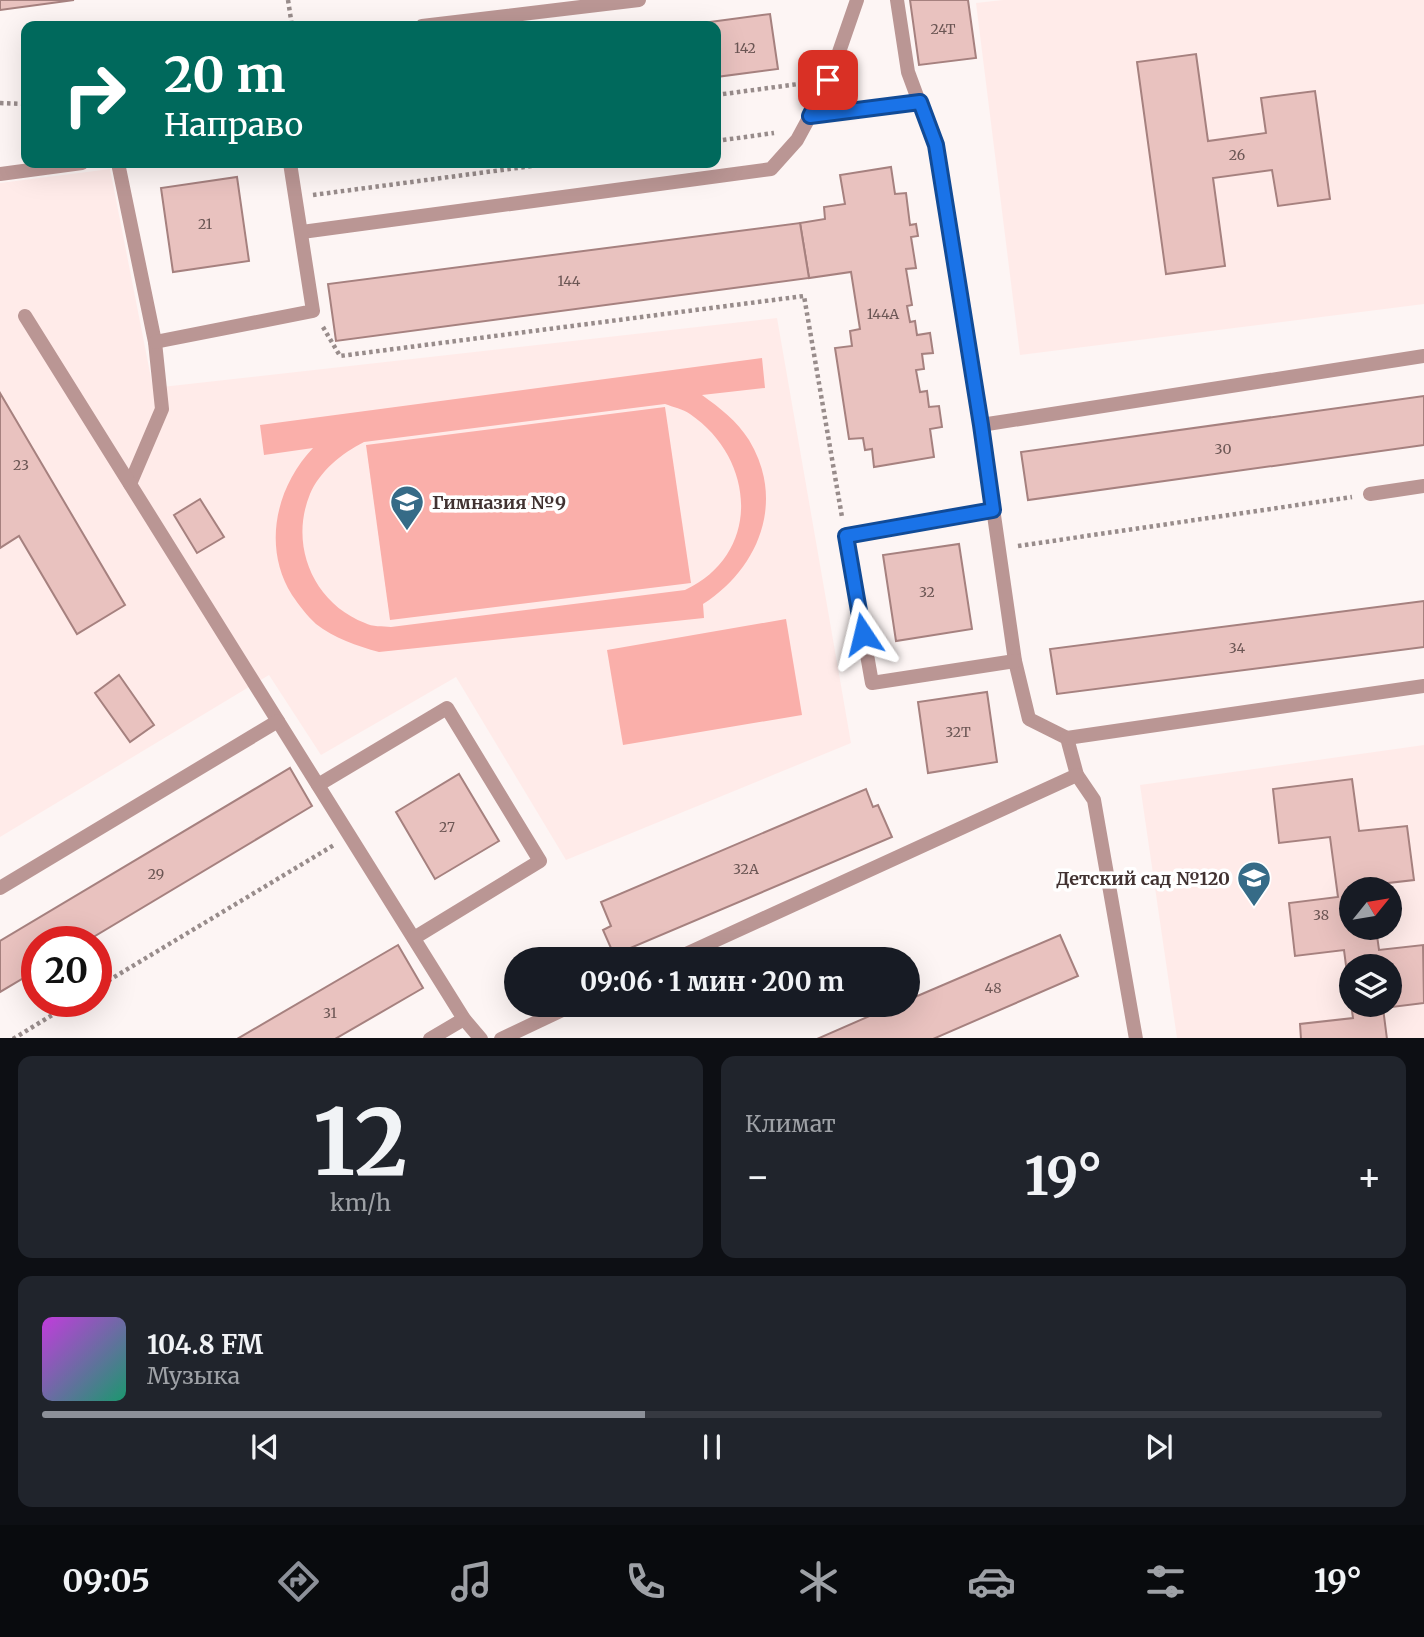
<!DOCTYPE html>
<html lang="ru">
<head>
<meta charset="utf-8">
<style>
  :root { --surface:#171b24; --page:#20242c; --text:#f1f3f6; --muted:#9ea1a6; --line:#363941; --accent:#8c9099 }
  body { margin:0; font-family:Merriweather,serif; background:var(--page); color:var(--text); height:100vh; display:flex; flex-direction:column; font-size:26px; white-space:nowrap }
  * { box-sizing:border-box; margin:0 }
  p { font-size:23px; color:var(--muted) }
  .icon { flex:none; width:38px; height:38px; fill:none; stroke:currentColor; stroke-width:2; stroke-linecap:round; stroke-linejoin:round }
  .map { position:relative; height:1038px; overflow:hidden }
  .details { display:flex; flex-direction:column; gap:18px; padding:18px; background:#0d0f14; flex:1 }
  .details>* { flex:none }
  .guide { position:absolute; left:21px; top:21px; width:700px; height:147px; border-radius:14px; box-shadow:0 7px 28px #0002; background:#00695c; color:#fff; overflow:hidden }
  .needle { width:46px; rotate:60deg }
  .tools { position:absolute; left:1339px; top:877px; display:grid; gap:14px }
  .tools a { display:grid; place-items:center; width:63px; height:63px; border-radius:50%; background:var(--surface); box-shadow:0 7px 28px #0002; font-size:35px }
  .speed { position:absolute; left:21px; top:926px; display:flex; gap:14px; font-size:35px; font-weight:700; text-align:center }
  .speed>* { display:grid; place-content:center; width:91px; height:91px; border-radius:50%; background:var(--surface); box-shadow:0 7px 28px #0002; line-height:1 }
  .speed .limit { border:10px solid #d22; background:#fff; color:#111 }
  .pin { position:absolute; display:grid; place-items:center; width:60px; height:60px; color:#fff; margin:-30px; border-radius:14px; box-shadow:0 4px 10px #0006 }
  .me { position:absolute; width:77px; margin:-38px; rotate:350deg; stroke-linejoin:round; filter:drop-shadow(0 0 5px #0008) }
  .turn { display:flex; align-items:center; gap:24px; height:147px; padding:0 28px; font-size:32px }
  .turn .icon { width:91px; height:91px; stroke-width:2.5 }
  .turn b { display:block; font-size:49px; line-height:60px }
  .big { font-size:52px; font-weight:700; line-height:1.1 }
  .details .widget { flex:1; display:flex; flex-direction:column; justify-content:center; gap:10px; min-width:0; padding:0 24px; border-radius:14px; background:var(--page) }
  .details .dial { align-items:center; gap:0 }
  .dial b { font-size:91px; line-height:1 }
  .song { display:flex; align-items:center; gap:21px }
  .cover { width:84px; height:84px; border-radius:10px; background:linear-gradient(135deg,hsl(290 70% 55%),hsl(160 70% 35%)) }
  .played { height:7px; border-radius:4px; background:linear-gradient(90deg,var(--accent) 45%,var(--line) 45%) }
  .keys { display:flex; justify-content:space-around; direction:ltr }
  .heat { display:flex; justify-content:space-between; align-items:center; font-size:38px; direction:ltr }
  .details .tiles { flex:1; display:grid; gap:18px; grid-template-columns:1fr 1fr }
  .widget:last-child { grid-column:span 2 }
  .trip { position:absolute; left:504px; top:947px; width:416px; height:70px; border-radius:35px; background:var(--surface); box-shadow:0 7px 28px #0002; font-weight:700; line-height:70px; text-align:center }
  .menu { display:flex; height:112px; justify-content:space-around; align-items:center; background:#090b0e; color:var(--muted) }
  .menu .icon { width:49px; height:49px }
  .menu .on { color:var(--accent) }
  .menu b { font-size:32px; color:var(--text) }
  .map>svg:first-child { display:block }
  .built { fill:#ffebe9; fill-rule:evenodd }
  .green { fill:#faafaa; fill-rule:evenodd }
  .building { fill:#e9c2bf; stroke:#a6817f; stroke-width:2 }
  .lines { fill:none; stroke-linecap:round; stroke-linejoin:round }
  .path { stroke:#988c8b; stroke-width:4.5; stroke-dasharray:3.5 3.5; stroke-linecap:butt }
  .service { stroke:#ba9694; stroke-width:14 }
  .route-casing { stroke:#114b97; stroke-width:18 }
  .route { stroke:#1a73e8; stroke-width:12 }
  .labels { text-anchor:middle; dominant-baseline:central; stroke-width:7; stroke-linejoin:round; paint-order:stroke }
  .number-label { font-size:14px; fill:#6b5654 }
  .poi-label { font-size:18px; font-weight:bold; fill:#413231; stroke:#fff; text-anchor:start }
</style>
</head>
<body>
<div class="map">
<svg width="1424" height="1039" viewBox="0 0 1424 1039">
  <rect width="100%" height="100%" fill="#fdf5f4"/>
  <!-- built -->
  <g class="built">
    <path d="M1003 0H1424V304L1020 355 976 3Z"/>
    <path d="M110 169 153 388 777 318 851 743 566 860 456 677 321 755 269 675 0 837V183Z"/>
    <path d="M1424 745V1038H1177L1140 785ZM1351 889H1390V928H1351ZM1351 966H1390V1004H1351Z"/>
  </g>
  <!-- green -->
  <g class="green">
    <path d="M762 358 765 388 702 395C720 408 737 421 749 440 786 501 759 568 703 604L704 618 379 652C357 646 334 638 316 624 307 616 299 605 292 595 262 547 276 487 313 448L264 455 260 425ZM665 404C673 407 683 409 690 414 756 459 762 554 685 590L391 627C383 626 372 627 365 623 313 603 289 545 310 494 320 471 342 453 364 442Z"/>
    <path d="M665 407 691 583 390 620 366 445Z"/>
    <path d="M786 619 802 715 623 745 607 650Z"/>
  </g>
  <!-- building -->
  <g class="building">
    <path d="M0 0H74L0 10Z"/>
    <path d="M910 0H968L976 58 919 65Z"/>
    <path d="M770 14 778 69 716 77V26H680Z"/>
    <path d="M1196 54 1208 141 1266 133 1261 98 1315 91 1330 199 1278 206 1272 170 1213 178 1225 266 1166 274 1137 62Z"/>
    <path d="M891 167 895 194 906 193 910 225 916 224 918 236 911 237 916 268 906 269 912 305 907 306 910 322 915 321 917 335 930 333 933 353 922 354 924 369 916 370 920 392 927 391 929 407 939 406 942 427 930 429 934 457 874 467 872 449 865 450 863 438 849 439 835 348 852 346 850 331 860 329 851 272 809 278 800 223 825 219 824 207 845 204 840 175Z"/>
    <path d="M237 177 249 261 173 272 161 188Z"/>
    <path d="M800 223 809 278 336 341 328 284Z"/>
    <path d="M0 393 125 605 77 634 19 536 0 548Z"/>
    <path d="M1424 396V445L1028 500 1021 452Z"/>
    <path d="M200 499 224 537 197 553 174 515Z"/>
    <path d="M959 544 972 629 896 641 883 555Z"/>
    <path d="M1424 601V647L1057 694 1050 649Z"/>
    <path d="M119 675 154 725 130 742 95 693Z"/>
    <path d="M987 692 997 762 928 773 918 702Z"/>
    <path d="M290 768 312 806 85 942H37V970L0 992V941Z"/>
    <path d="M459 774 499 841 435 879 396 812Z"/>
    <path d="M1352 779 1359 831 1407 826 1414 880 1371 885V889H1351V928H1376L1379 950 1423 945 1424 1003 1383 1008 1387 1039H1301L1300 1024 1353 1018 1351 1004H1390V966H1351V1004L1344 950 1295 956 1289 903 1338 897 1330 837 1279 843 1273 789Z"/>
    <path d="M866 789 873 807 878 805 892 837 614 955 603 930 611 926 601 902Z"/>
    <path d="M1060 935 1078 976 933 1039H817L897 1004H908V1000Z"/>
    <path d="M398 945 423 988 335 1039H237Z"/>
  </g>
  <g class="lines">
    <!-- path -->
    <g class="path">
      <path d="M288 0 292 26"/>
      <path d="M716 95 806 83"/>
      <path d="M0 103 26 104"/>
      <path d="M716 141 774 133"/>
      <path d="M313 195 555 163"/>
      <path d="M323 327 340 356 804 296 842 517"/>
      <path d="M1018 546 1352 497"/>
      <path d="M96 988 334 845"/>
      <path d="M13 1039 75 1001"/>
    </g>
    <!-- service -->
    <g class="service">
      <path d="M897 0 908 72 935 145 981 425 1015 661 1029 719 1067 738 1077 775 1094 800 1136 1039"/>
      <path d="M422 26 639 0"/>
      <path d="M810 116 920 102"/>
      <path d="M118 163 155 342 162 409 130 484"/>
      <path d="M0 174 82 163"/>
      <path d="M302 232 771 169 797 140 829 81 857 0"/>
      <path d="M25 316 464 1019 481 1039"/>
      <path d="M155 342 313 311 290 163"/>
      <path d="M981 425 1424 356"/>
      <path d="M1370 494 1424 486"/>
      <path d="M993 510 846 536 872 683 1015 661"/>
      <path d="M1067 738 1424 686"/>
      <path d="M318 785 447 708 540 861 414 938"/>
      <path d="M0 888 278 721"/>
      <path d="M675 959 1077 775"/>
      <path d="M430 1039 464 1019"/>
      <path d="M501 1039 575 1004"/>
    </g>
  </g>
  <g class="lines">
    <!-- route casing -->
    <g class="route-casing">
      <path id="route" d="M828 80 810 116 920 102 936 145 981 425 993 510 846 536 863 634"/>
    </g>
    <!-- route -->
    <use href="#route" class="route"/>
  </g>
  <!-- icons -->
  <defs>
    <g id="school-pin" transform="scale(1.75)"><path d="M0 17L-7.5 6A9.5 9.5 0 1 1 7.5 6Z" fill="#366b87" stroke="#fff"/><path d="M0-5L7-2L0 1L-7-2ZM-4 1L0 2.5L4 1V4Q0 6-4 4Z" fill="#fff"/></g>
  </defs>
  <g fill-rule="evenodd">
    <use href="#school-pin" x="407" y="502"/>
    <use href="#school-pin" x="1254" y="878"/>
  </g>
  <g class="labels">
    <!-- number labels -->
    <g class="number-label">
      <text x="943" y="29">24Т</text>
      <text x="745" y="48">142</text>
      <text x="1237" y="155">26</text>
      <text x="205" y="224">21</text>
      <text x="569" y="281">144</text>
      <text x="883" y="314">144А</text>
      <text x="1223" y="449">30</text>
      <text x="21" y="465">23</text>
      <text x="927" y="592">32</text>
      <text x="1237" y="648">34</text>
      <text x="958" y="732">32Т</text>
      <text x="447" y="827">27</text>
      <text x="746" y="869">32А</text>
      <text x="156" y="874">29</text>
      <text x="1321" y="915">38</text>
      <text x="993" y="988">48</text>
      <text x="330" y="1013">31</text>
    </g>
    <!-- poi labels -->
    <g class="poi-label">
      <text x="432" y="502">Гимназия №9</text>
      <text x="1230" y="878" text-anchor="end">Детский сад №120</text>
    </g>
  </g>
</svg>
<div class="tools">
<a><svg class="needle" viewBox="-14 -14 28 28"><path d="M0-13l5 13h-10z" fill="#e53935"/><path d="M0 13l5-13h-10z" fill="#9ea1a6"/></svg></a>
<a><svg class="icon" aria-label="layers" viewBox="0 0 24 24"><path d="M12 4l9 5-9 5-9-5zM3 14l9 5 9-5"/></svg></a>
</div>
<div class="speed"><div class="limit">20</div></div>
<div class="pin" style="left:828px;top:80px;background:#d93025"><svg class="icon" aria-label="arrive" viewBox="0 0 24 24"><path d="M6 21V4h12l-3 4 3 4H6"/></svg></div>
<svg class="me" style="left:863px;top:634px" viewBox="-20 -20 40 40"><path d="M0-17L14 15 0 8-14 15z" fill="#1a73e8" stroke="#fff" stroke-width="4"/></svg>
<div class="trip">09:06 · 1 мин · 200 m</div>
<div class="guide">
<div class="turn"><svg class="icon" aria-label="right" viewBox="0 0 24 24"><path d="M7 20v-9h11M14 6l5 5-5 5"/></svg><div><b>20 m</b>Направо</div></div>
</div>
</div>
<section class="details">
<div class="tiles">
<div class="widget dial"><b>12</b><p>km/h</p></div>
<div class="widget"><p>Климат</p>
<div class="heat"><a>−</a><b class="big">19°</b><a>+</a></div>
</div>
<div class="widget">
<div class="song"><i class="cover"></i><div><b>104.8 FM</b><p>Музыка</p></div></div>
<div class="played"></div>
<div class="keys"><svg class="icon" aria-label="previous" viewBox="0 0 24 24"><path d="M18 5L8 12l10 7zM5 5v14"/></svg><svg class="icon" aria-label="pause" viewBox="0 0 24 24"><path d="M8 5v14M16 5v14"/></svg><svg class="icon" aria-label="next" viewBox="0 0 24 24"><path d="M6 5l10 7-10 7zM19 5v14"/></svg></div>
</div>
</div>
</section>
<nav class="menu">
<b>09:05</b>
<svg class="icon on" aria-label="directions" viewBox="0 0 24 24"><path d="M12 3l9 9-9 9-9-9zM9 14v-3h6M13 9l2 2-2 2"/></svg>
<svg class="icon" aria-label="music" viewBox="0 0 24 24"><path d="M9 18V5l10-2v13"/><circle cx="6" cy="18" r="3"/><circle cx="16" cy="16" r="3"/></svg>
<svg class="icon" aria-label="phone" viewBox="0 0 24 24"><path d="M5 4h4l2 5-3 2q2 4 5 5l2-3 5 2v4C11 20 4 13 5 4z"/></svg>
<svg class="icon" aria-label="climate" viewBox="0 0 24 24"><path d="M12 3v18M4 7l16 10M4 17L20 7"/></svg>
<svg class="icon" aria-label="car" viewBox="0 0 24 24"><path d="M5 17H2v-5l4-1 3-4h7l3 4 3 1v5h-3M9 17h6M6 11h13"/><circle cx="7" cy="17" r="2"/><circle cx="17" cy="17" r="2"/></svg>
<svg class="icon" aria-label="filters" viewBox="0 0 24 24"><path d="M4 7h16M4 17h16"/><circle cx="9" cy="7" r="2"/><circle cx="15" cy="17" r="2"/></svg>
<b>19°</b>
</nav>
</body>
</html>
